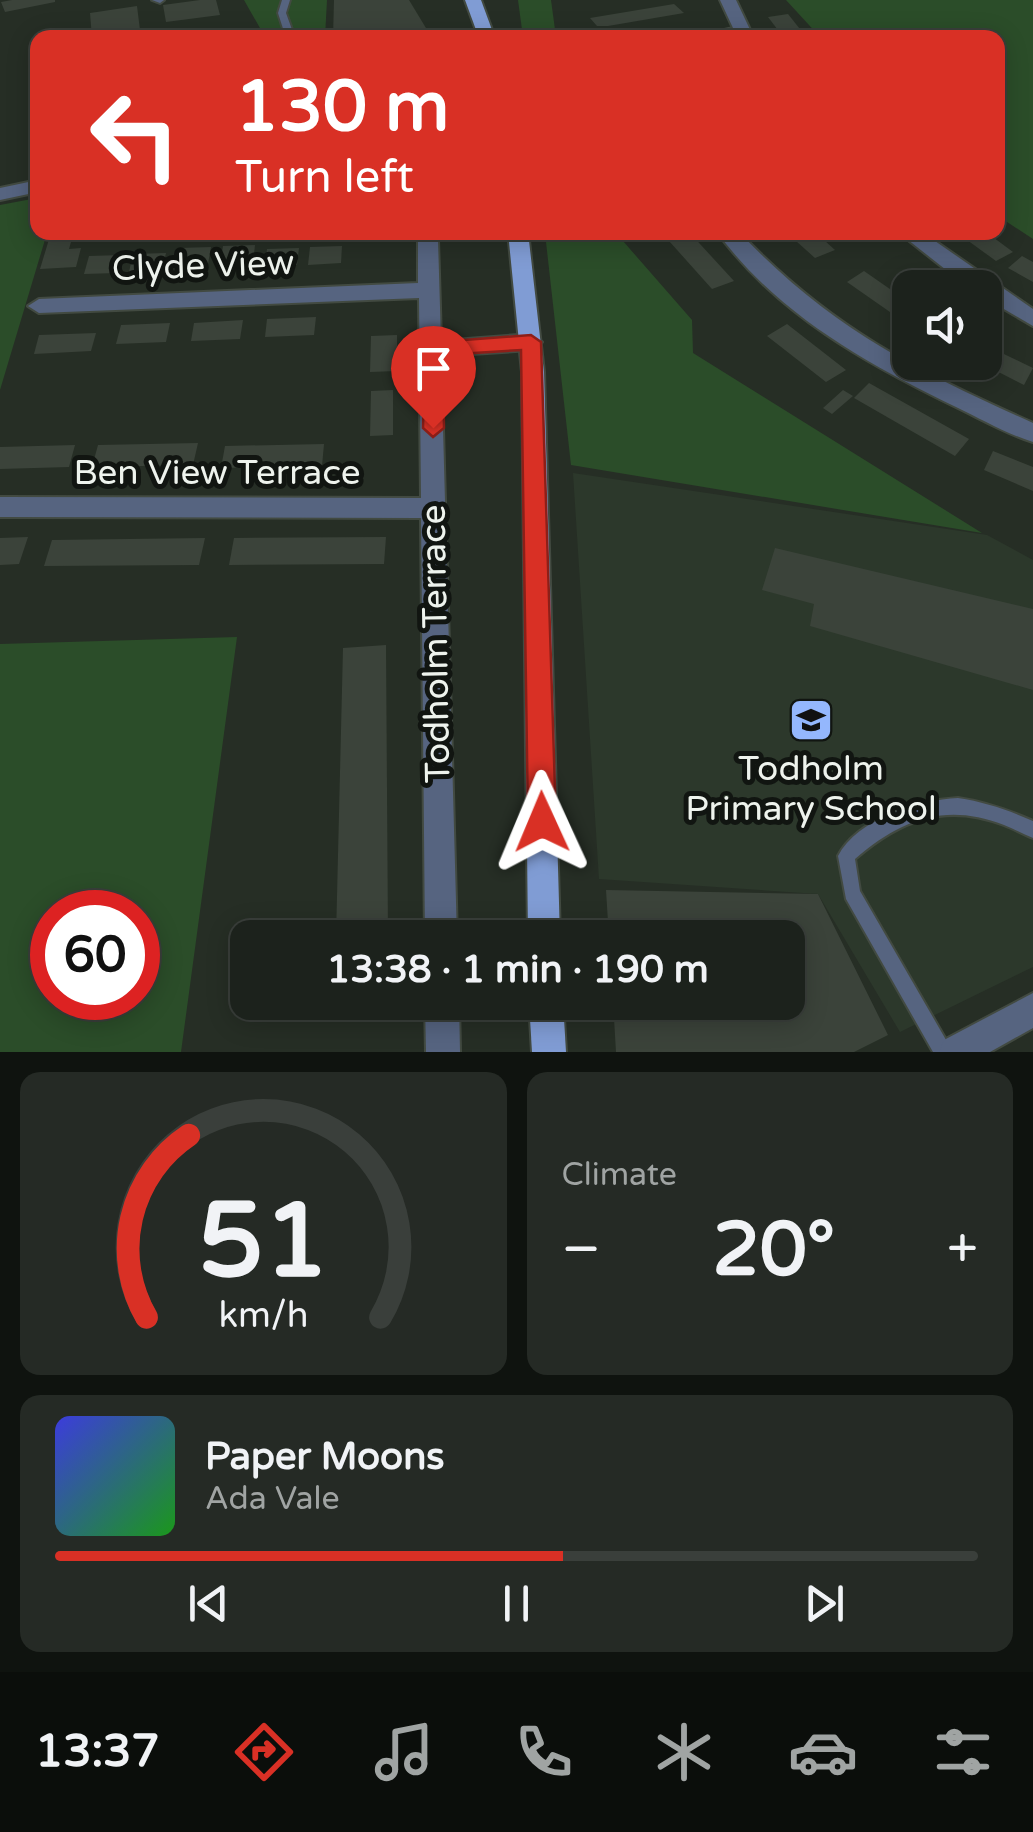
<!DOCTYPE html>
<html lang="en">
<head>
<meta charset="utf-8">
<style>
  :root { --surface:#1c221c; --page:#252a25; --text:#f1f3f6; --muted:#a0a4a3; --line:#3a3f3b; --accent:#d93025 }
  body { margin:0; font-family:"Varela Round",sans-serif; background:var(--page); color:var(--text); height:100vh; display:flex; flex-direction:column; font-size:38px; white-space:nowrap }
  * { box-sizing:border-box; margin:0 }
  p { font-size:32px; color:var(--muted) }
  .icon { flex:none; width:55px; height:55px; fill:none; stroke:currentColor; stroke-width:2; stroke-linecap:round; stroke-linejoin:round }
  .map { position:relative; height:1052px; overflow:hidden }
  .drawer { display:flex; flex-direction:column; gap:20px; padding:20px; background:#0f130f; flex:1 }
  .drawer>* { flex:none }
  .banner { position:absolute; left:30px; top:30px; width:975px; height:210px; border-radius:20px; box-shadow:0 5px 25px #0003,0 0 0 2px var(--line); background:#d93025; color:#fff; overflow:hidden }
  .buttons { position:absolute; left:892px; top:270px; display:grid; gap:20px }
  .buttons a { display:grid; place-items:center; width:110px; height:110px; border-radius:20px; background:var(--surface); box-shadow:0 5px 25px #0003,0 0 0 2px var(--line); font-size:50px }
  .speed { position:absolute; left:30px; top:890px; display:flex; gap:20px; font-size:50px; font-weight:700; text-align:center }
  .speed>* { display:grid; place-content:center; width:130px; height:130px; border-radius:50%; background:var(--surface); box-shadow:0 5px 25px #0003,0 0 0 2px var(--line); line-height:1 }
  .speed .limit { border:15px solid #d22; background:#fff; color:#111 }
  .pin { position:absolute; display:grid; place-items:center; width:85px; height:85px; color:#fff; margin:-102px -42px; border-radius:50% 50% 50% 0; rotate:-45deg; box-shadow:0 0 10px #0007 }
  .pin .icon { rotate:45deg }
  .me { position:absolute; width:110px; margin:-55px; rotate:359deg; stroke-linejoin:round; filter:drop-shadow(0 0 8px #0008) }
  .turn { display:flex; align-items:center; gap:35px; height:210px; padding:0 40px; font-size:45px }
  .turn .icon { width:130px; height:130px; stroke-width:2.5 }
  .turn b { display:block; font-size:70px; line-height:85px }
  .big { font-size:75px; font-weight:800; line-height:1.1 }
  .drawer .card { flex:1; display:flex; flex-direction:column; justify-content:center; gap:15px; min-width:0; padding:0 35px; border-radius:20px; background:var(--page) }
  .drawer .dial { align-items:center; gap:0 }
  .dial svg { height:260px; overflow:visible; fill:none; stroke:var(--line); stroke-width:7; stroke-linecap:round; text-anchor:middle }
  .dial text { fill:var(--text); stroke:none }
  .song { display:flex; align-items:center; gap:30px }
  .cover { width:120px; height:120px; border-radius:15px; background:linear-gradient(135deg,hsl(240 70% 55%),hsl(120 70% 35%)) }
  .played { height:10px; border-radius:5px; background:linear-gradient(90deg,var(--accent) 55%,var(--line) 55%) }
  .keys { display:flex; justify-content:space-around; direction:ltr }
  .heat { display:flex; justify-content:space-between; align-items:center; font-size:55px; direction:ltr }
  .drawer .tiles { flex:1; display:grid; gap:20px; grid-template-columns:1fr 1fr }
  .card:last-child { grid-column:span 2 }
  .trip { position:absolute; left:230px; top:920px; width:575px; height:100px; border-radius:20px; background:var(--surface); box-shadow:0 5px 25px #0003,0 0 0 2px var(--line); font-weight:800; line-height:100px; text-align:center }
  .tabs { display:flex; height:160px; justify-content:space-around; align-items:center; background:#0b0e0b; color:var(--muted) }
  .tabs .icon { width:70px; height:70px }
  .tabs .active { color:var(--accent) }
  .tabs b { font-size:45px; color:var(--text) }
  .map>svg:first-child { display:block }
  .built { fill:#2c382b }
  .green { fill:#2b4d29; fill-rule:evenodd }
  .building { fill:#3b433a }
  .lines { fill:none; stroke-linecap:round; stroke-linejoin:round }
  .service-casing { stroke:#424a41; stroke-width:4 }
  .minor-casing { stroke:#424a41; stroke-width:4 }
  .tertiary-casing { stroke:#424a41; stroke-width:4 }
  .primary-casing { stroke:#424a41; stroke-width:4 }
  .service { fill:#566480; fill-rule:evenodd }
  .minor { fill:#566480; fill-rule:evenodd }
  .tertiary { fill:#566480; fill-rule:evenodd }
  .primary { fill:#809cd4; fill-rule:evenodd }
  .route { fill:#d93025; stroke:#8d1f18; stroke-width:2.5 }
  .labels { text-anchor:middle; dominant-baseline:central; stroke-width:10; stroke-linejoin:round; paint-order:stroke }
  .street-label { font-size:35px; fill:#eef3ed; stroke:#111511 }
  .poi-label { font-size:35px; fill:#eef3ed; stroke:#111511 }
</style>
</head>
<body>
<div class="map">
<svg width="1033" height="1052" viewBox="0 0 1033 1052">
  <rect width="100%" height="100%" fill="#262e25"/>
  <!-- built -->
  <path class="built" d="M573 473 987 535 1033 560V967L900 1032 818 894 599 879Z"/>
  <!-- green -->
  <g class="green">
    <path d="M244 0H327L325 37H265Z"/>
    <path d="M518 0H551L556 37H523Z"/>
    <path d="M786 0H1033V239L998 216V38L820 37Z"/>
    <path d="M37 198 38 232 47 233 0 390V205Z"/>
    <path d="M545 233H616L692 320 693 353 982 533 571 465Z"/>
    <path d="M237 637 181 1052H0V644ZM138 912V998H52V912Z"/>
  </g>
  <!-- building -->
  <g class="building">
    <path d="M12 0H55V2L5 12 1 2Z"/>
    <path d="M200 0H216L220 15 166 22 163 5Z"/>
    <path d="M334 0H409L432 38H333Z"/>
    <path d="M674 4 684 13 608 26H597L590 18Z"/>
    <path d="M137 6 141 38H92L90 13Z"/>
    <path d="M788 14 807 38H784L768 17Z"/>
    <path d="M661 232H689L734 281 712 289Z"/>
    <path d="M786 232H815L835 250 815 258Z"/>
    <path d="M956 232H986L1013 252 996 261Z"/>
    <path d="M73 235 69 249 81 248 76 267 40 269 50 236Z"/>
    <path d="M255 245 253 263 220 264 223 246Z"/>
    <path d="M342 246 341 263 308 265 310 247Z"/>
    <path d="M211 247 208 264 176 265 179 248Z"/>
    <path d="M299 248 297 265 265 266 267 249Z"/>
    <path d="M166 253 162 270 129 272 133 254Z"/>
    <path d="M122 255 117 273 84 274 89 256Z"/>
    <path d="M1022 256 1033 262V282L1008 268Z"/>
    <path d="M864 271 910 303V326L847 282Z"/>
    <path d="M316 317 314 335 265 337 267 319Z"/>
    <path d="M243 320 240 339 191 341 194 323Z"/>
    <path d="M170 323 166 342 116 344 121 325Z"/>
    <path d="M787 324 846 370 826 382 767 336Z"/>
    <path d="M96 333 91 351 34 354 39 335Z"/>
    <path d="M397 335V371L370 372 371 336Z"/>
    <path d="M985 345 1033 368 1024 385 979 362H985Z"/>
    <path d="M869 383 969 439 955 456 854 398Z"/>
    <path d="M393 390V435L370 436 371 391Z"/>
    <path d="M843 390 853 396 832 414 823 408Z"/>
    <path d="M198 443 193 465 92 467 98 445Z"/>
    <path d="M324 444 322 466 221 468 225 446Z"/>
    <path d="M75 445 69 467 0 469V447Z"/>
    <path d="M993 451 1033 467V491L984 470Z"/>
    <path d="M28 537 19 564 0 565V538Z"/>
    <path d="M386 537 384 564 229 565 234 538Z"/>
    <path d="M205 538 199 565 44 566 52 540Z"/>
    <path d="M775 548 1033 609V690L810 626 814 604 762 590Z"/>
    <path d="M386 645 388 938H336L343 648Z"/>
    <path d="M606 890 818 894 888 1035 854 1052H616L613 1002H788V938H609Z"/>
  </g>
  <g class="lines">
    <!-- service casing -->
    <g class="service-casing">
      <g id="service">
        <path d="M152 0H164L160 3Z"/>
        <path d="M282 0H290L286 13 295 38H286L278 13Z"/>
        <path d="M958 798C985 802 1008 810 1033 821V838C1023 834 1014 829 1004 825 945 802 900 820 855 859L860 891 953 1052H933L846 899 838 856C857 819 919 800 958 798Z"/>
      </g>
    </g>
    <!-- minor casing -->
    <g class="minor-casing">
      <g id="minor">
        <path d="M720 0H736L754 38H690L733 28Z"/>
        <path d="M38 180V192L0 200V188Z"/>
        <path d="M411 232H432L438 240 441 341 531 334 542 342 531 350 441 356 457 938H425L421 518 0 517V497L421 498 419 298 39 313 28 306 39 299 418 283V241Z"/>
        <path d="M717 232H739C830 328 915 370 1033 423V442C1007 434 981 419 956 407 867 364 777 314 717 232Z"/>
        <path d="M898 232H922L1033 309V326L985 298V288H969Z"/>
        <path d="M425 1002H459L460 1052H426Z"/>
      </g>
    </g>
    <!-- tertiary casing -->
    <g class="tertiary-casing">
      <path id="tertiary" d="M1033 993V1028L990 1052H939L944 1040Z"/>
    </g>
    <!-- primary casing -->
    <g class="primary-casing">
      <g id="primary">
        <path d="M465 0H481L495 38H479Z"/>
        <path d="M508 232H528L544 372 560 938H528L522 372Z"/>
        <path d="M529 1002H563L566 1052H532Z"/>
      </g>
    </g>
    <!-- service -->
    <use href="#service" class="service"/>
    <!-- minor -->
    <use href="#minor" class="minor"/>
    <!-- tertiary -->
    <use href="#tertiary" class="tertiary"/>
    <!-- primary -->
    <use href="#primary" class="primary"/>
  </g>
  <!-- route -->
  <path class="route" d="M531 335 541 342 556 822 551 831 542 835 532 831 528 822 521 350 443 355 444 428 433 437 423 428 425 343Z"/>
  <!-- icons -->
  <defs>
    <g id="school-square" transform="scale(2.25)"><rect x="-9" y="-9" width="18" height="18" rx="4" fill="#94b7fd" stroke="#111511"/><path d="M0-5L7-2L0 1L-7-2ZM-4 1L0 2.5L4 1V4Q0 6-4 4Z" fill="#111"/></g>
  </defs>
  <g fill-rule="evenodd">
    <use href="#school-square" x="811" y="720"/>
  </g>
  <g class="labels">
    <!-- street labels -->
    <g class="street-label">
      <text transform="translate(203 266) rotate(-2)">Clyde View</text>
      <text x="217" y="473">Ben View Terrace</text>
      <text transform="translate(436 644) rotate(-91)">Todholm Terrace</text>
    </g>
    <!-- poi labels -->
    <g class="poi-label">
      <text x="811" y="769">Todholm<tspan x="811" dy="40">Primary School</tspan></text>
    </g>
  </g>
</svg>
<div class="buttons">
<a><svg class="icon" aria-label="sound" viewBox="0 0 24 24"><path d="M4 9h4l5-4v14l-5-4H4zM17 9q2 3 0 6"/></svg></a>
</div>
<div class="speed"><div class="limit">60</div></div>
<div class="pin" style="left:433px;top:428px;background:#d93025"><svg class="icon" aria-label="arrive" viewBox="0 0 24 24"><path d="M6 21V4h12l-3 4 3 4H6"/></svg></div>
<svg class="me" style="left:542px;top:822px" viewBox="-20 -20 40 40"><path d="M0-17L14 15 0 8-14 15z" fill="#d93025" stroke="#fff" stroke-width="4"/></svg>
<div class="trip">13:38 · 1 min · 190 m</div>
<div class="banner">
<div class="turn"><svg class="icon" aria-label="left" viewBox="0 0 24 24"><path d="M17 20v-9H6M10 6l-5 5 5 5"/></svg><div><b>130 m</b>Turn left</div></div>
</div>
</div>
<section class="drawer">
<div class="tiles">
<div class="card dial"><svg viewBox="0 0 100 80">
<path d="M14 69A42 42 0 1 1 86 69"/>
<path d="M14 69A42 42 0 0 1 27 13" stroke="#d93025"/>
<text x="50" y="56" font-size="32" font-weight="700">51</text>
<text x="50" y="72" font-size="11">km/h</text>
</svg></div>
<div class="card"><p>Climate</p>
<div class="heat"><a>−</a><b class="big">20°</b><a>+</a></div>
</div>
<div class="card">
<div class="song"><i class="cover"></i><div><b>Paper Moons</b><p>Ada Vale</p></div></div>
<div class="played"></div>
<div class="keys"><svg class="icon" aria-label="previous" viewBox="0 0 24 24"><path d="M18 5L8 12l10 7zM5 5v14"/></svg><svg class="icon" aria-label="pause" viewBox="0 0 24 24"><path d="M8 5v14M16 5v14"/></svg><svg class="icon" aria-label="next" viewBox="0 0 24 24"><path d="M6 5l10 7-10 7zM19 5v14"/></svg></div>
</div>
</div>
</section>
<nav class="tabs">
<b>13:37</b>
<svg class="icon active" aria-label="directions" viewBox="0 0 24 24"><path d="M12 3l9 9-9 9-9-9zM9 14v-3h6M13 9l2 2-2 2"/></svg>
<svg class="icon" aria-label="music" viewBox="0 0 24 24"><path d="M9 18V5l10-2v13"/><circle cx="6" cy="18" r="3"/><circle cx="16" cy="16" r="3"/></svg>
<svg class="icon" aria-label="phone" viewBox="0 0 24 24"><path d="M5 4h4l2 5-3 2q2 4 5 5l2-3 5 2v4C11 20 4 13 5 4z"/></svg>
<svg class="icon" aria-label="climate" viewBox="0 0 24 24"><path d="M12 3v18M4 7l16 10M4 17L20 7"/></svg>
<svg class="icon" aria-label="car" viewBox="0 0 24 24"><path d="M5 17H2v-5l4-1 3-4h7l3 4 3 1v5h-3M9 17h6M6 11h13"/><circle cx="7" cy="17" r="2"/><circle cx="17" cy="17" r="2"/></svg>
<svg class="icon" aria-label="filters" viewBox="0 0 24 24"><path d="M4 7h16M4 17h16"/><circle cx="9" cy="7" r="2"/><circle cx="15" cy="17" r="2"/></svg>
</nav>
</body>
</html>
